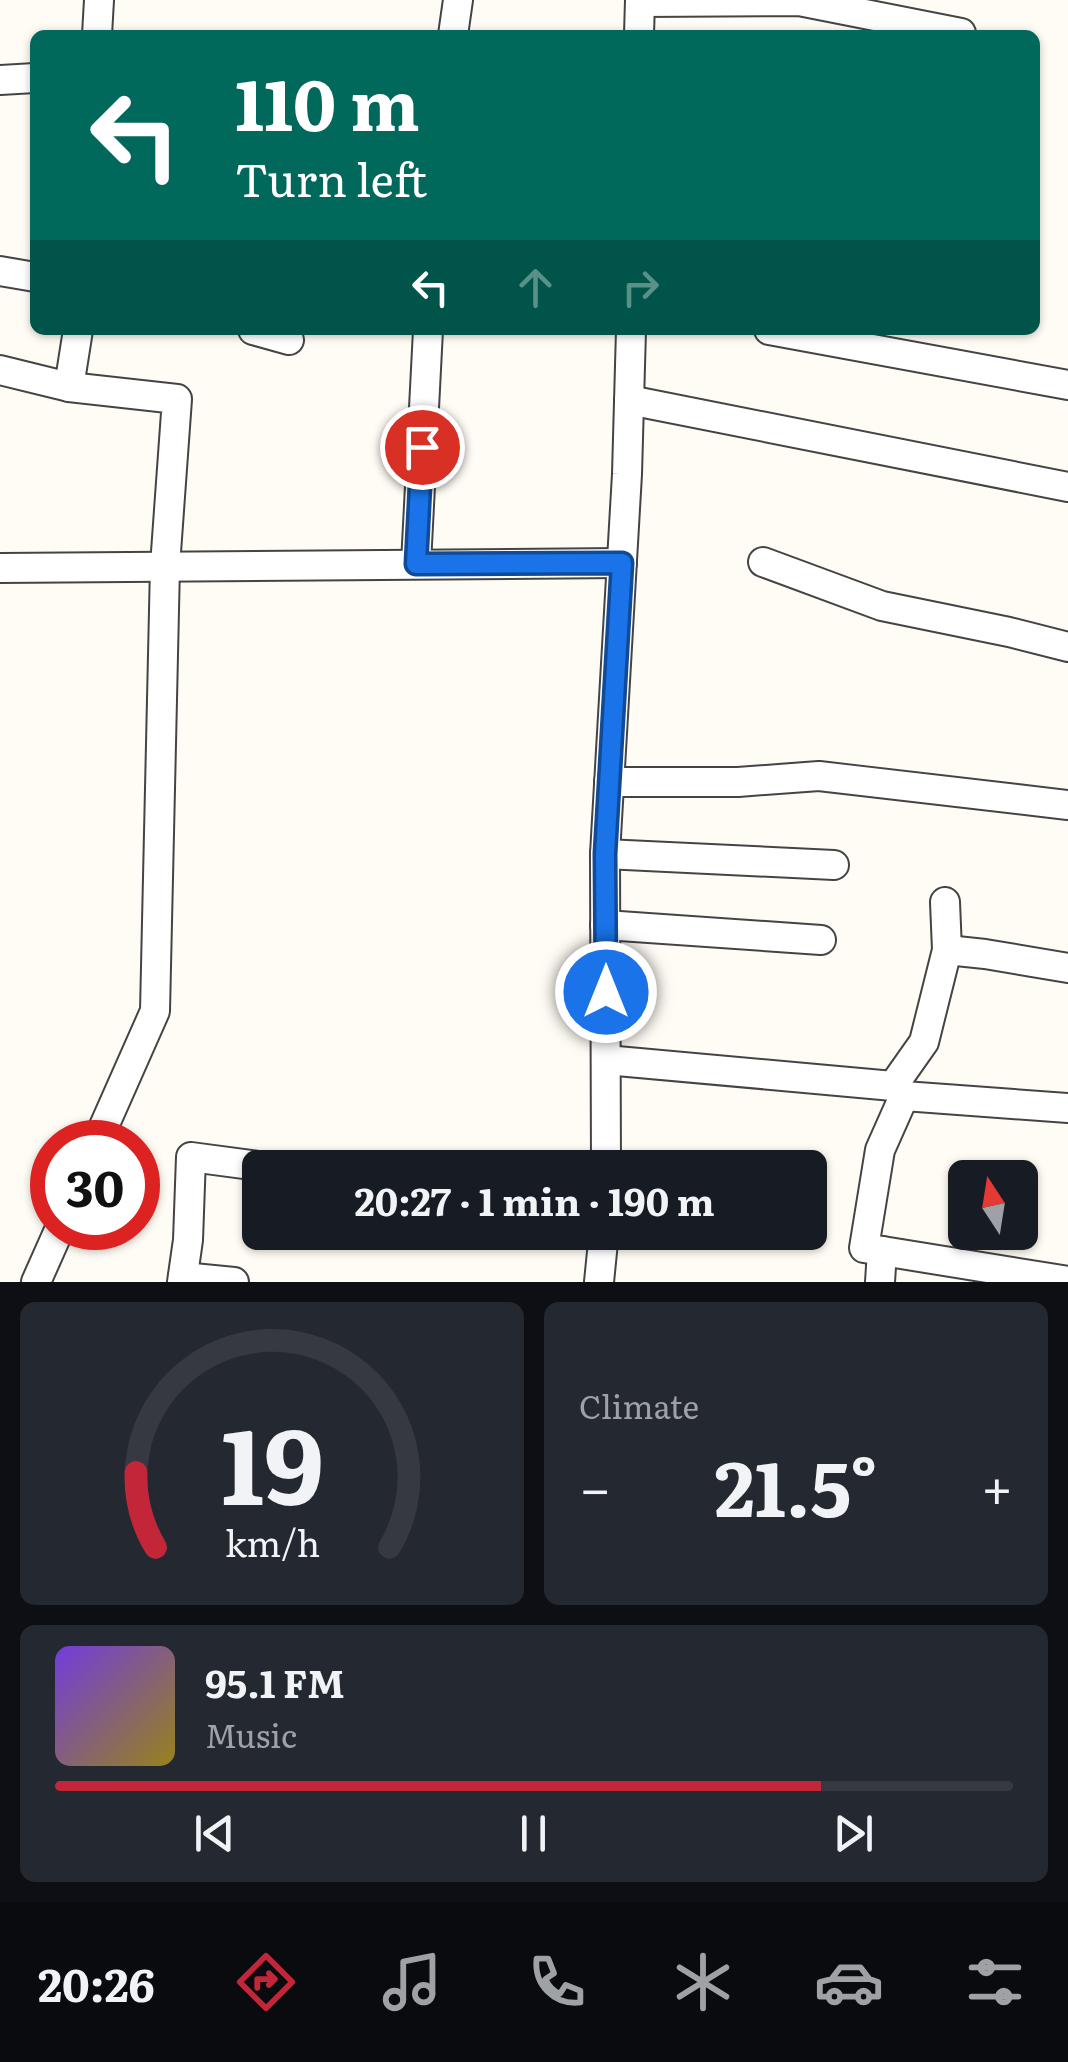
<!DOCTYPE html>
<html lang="en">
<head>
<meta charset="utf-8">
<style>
  :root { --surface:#171b24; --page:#242831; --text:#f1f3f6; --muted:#9ea1a6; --line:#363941; --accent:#c32639 }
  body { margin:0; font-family:Literata,serif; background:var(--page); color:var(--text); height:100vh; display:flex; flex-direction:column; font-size:38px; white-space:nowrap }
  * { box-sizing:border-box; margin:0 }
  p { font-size:32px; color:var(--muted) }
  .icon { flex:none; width:55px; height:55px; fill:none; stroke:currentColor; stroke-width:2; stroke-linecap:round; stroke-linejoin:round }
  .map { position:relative; height:1282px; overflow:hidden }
  .panel { display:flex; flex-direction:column; gap:20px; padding:20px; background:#0d0f14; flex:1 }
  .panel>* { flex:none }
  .banner { position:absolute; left:30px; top:30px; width:1010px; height:305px; border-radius:15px; box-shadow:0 2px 8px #0004; background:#00695c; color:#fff; overflow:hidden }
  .needle { width:65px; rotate:348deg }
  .buttons { position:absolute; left:948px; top:1160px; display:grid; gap:20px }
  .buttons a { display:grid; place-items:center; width:90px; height:90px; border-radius:15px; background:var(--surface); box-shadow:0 2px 8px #0004; font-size:50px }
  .speed { position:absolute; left:30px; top:1120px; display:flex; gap:20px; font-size:50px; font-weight:700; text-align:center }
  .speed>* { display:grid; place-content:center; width:130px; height:130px; border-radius:50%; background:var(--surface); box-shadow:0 2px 8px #0004; line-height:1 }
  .speed .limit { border:15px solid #d22; background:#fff; color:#111 }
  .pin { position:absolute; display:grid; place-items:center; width:85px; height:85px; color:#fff; margin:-42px; border:5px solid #fff; border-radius:50%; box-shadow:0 2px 10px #0007 }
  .me { position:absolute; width:110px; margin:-55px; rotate:0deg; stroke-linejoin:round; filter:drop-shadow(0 0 8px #0008) }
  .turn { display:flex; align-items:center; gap:35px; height:210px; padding:0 40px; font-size:45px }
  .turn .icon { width:130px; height:130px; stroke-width:2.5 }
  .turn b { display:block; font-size:70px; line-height:85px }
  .lanes { display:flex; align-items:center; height:95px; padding:0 40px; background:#0003; justify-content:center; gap:50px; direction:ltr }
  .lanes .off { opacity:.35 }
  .big { font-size:75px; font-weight:700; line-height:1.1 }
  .panel .card { flex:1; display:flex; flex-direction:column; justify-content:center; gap:15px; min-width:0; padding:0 35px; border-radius:15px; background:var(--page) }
  .panel .dial { align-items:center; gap:0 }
  .dial svg { height:260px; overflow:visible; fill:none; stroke:var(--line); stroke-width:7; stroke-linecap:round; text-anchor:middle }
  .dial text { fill:var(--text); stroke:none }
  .song { display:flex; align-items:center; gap:30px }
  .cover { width:120px; height:120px; border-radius:15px; background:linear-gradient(135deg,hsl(260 70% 55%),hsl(50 70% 35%)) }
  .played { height:10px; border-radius:5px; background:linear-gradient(90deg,var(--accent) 80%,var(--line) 80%) }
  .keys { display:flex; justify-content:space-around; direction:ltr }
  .heat { display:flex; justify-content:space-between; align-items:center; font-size:55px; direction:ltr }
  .panel .tiles { flex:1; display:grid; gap:20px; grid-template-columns:1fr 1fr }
  .card:last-child { grid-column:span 2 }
  .trip { position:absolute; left:242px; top:1150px; width:585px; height:100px; border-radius:15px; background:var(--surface); box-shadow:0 2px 8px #0004; font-weight:700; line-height:100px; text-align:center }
  .dock { display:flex; height:160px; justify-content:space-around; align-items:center; background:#090b0e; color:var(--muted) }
  .dock .icon { width:70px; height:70px }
  .dock .current { color:var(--accent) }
  .dock b { font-size:45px; color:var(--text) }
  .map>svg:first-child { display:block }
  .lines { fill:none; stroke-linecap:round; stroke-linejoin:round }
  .street-casing { stroke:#444; stroke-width:32 }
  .street { stroke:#fff; stroke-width:28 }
  .route-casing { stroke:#114b97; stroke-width:25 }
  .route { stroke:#1a73e8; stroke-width:18 }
</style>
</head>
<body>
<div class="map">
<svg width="1068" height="1282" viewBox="0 0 1068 1282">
  <rect width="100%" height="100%" fill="#fffcf5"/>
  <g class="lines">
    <!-- street casing -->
    <g class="street-casing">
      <g id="street">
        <path d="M640 2 799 1 961 33"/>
        <path d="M97 35 99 0"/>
        <path d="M453 35 458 0"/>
        <path d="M639 35 640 0"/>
        <path d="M0 80 35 78"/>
        <path d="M0 271 35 277"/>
        <path d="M253 330 289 340"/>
        <path d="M769 330 1068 385"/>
        <path d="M0 370 69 387 177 399 165 566 155 1011 97 1142"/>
        <path d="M69 387 78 330"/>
        <path d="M629 400 1068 487"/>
        <path d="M763 562 882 606 1009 632 1068 647"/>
        <path d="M416 564 428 330"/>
        <path d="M0 568 622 563"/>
        <path d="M609 782H738L819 776 1068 805"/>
        <path d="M605 854 834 865"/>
        <path d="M605 925 821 940"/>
        <path d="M947 950 985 954 1068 968"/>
        <path d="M606 1060 893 1086 904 1096 1068 1108"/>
        <path d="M893 1086 924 1042 947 950 945 902"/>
        <path d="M904 1096 880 1150 864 1248 1068 1281"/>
        <path d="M606 1168 605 854 627 474 631 330"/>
        <path d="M183 1277 234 1282"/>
        <path d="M36 1282 60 1228"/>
        <path d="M182 1282 188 1240 191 1157 274 1168"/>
        <path d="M599 1282 604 1232"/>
        <path d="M880 1282 882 1251"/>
      </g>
    </g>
    <!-- street -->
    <use href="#street" class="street"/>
  </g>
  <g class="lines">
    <!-- route casing -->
    <g class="route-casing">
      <path id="route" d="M422 447 416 564 622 563 605 854 606 992"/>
    </g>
    <!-- route -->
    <use href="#route" class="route"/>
  </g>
</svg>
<div class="buttons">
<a><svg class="needle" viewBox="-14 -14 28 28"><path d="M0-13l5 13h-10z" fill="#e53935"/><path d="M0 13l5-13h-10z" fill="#9ea1a6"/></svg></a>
</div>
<div class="speed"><div class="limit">30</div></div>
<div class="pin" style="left:422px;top:447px;background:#d93025"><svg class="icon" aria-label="arrive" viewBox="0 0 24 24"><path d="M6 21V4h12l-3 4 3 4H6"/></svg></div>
<svg class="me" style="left:606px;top:992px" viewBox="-20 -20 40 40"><circle r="17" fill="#1a73e8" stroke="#fff" stroke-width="3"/><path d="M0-11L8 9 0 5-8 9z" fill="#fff"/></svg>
<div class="trip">20:27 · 1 min · 190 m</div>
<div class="banner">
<div class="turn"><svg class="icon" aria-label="left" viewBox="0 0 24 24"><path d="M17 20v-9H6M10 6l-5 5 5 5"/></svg><div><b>110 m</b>Turn left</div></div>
<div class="lanes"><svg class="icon" aria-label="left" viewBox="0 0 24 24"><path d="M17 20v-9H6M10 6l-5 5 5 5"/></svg><svg class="icon off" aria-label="ahead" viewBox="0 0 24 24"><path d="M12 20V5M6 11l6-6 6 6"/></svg><svg class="icon off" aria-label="right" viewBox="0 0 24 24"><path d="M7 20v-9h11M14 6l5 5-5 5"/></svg></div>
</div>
</div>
<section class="panel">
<div class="tiles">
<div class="card dial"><svg viewBox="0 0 100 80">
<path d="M14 69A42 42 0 1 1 86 69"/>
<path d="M14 69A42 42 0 0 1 8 46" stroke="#c32639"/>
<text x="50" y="56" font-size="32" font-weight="700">19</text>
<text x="50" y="72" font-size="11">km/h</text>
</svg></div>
<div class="card"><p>Climate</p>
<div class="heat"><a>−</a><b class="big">21.5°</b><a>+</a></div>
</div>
<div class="card">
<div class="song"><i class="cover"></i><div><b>95.1 FM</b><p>Music</p></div></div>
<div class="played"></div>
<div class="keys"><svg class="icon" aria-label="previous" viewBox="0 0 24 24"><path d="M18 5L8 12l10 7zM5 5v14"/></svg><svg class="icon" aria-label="pause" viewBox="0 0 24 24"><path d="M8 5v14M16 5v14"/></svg><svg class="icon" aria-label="next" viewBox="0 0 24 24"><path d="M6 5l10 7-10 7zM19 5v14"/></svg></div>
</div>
</div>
</section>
<nav class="dock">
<b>20:26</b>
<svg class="icon current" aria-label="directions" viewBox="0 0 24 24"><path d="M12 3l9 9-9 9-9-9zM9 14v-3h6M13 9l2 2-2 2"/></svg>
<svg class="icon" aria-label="music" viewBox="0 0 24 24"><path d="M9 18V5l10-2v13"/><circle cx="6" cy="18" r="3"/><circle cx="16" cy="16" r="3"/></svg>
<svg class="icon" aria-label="phone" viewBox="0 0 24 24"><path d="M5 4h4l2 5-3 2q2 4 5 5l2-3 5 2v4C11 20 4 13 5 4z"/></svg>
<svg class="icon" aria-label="climate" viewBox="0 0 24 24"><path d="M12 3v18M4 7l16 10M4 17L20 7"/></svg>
<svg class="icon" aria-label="car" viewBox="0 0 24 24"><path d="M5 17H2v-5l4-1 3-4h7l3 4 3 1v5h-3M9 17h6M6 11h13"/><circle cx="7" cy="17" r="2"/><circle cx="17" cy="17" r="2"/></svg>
<svg class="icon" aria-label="filters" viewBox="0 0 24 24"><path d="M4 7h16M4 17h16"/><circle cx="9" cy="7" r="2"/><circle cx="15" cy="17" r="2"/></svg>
</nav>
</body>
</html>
